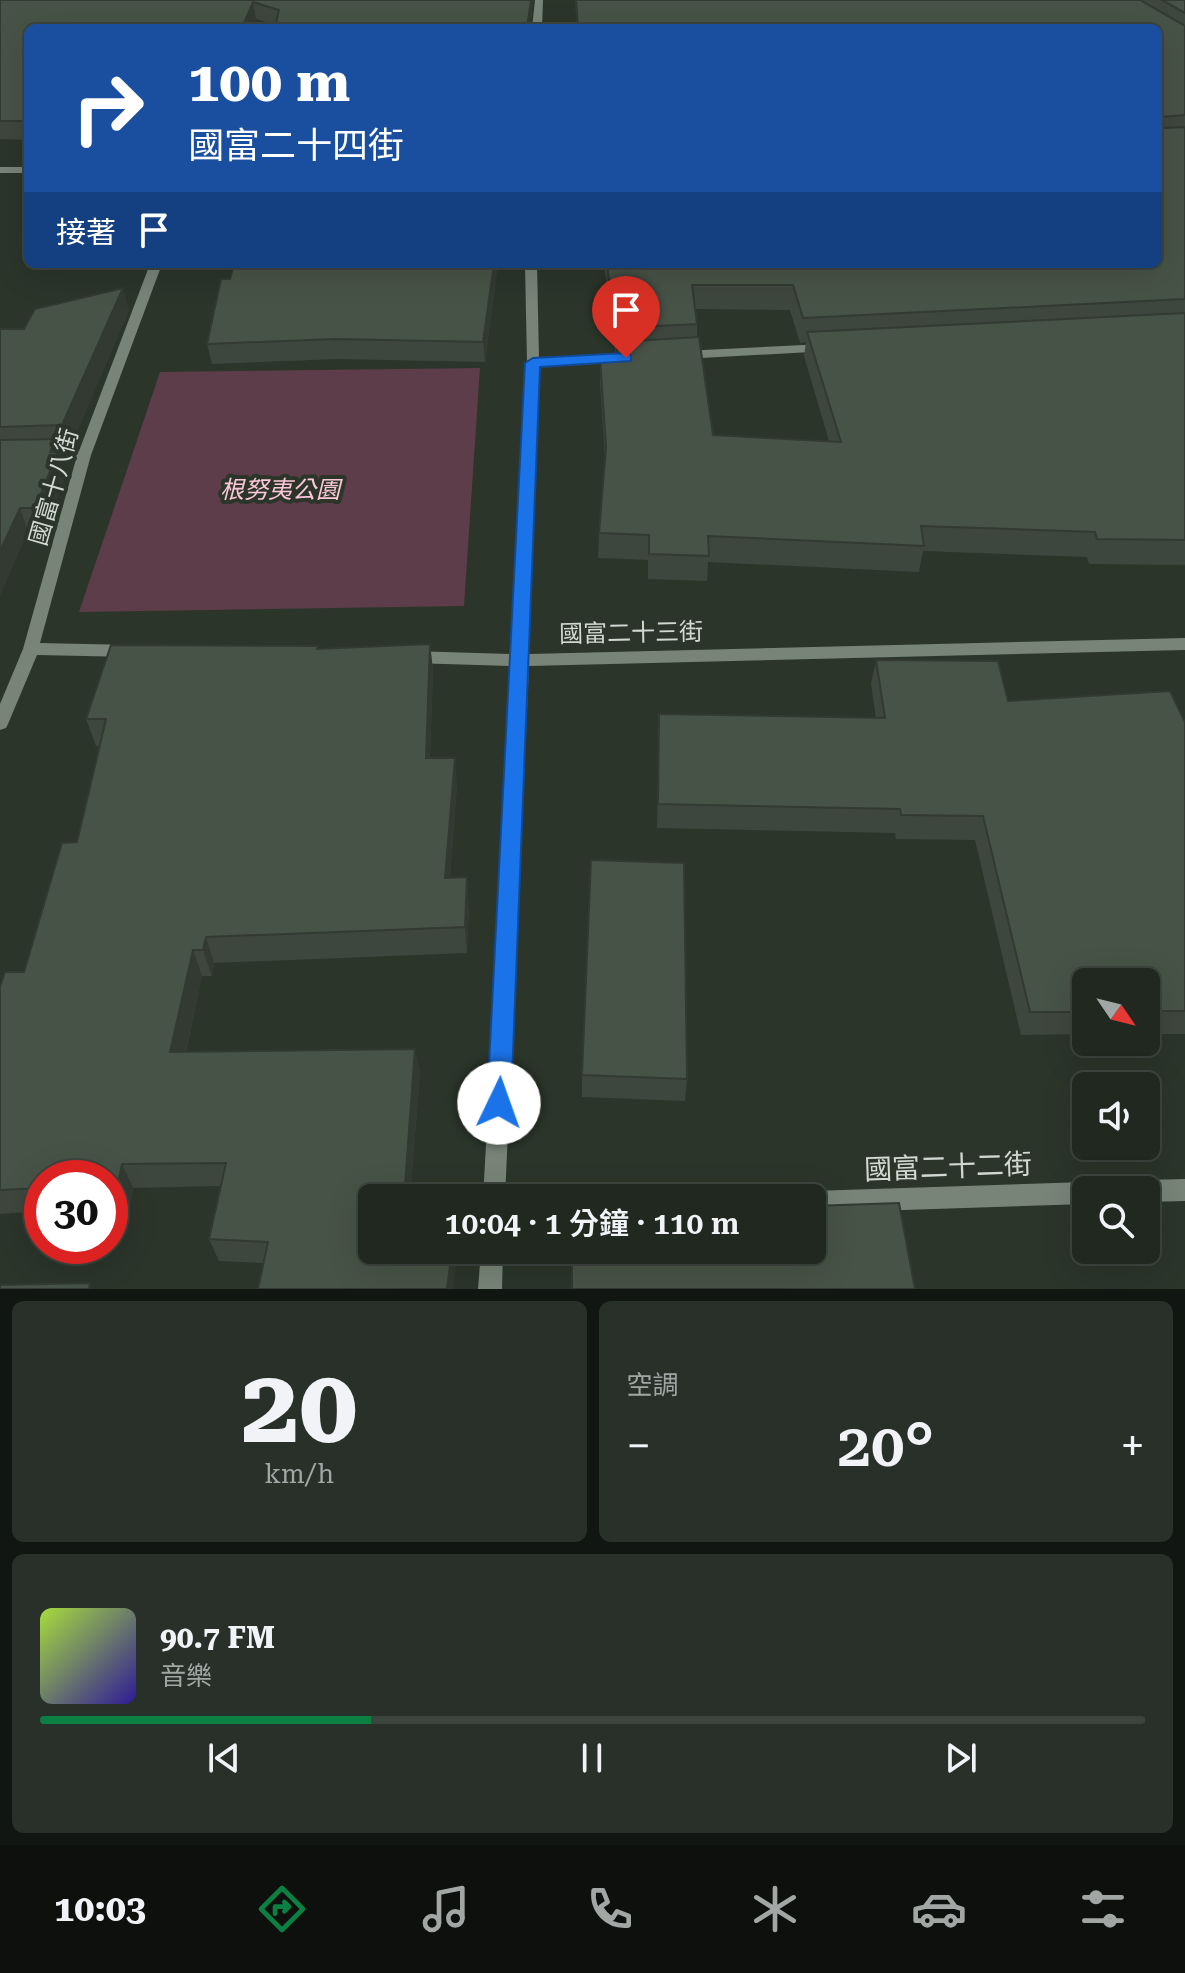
<!DOCTYPE html>
<html lang="zh-TW">
<head>
<meta charset="utf-8">
<style>
  :root { --surface:#202820; --page:#283029; --text:#f1f3f6; --muted:#a2a6a5; --line:#3d443e; --accent:#0b8043 }
  body { margin:0; font-family:"Roboto Serif","Noto Sans TC",serif; background:var(--page); color:var(--text); height:100vh; display:flex; flex-direction:column; font-size:30px; white-space:nowrap }
  * { box-sizing:border-box; margin:0 }
  p { font-size:26px; color:var(--muted) }
  .icon { flex:none; width:44px; height:44px; fill:none; stroke:currentColor; stroke-width:2; stroke-linecap:round; stroke-linejoin:round }
  .map { position:relative; height:1289px; overflow:hidden }
  .side { display:flex; flex-direction:column; gap:12px; padding:12px; background:#121612; flex:1 }
  .side>* { flex:none }
  .banner { position:absolute; left:24px; top:24px; width:1138px; height:244px; border-radius:12px; box-shadow:0 8px 32px #0002,0 0 0 2px var(--line); background:#1a4fa0; color:#fff; overflow:hidden }
  .needle { width:52px; rotate:125deg }
  .controls { position:absolute; left:1072px; top:968px; display:grid; gap:16px }
  .controls a { display:grid; place-items:center; width:88px; height:88px; border-radius:12px; background:var(--surface); box-shadow:0 8px 32px #0002,0 0 0 2px var(--line); font-size:40px }
  .speed { position:absolute; left:24px; top:1160px; display:flex; gap:16px; font-size:40px; font-weight:700; text-align:center }
  .speed>* { display:grid; place-content:center; width:104px; height:104px; border-radius:50%; background:var(--surface); box-shadow:0 8px 32px #0002,0 0 0 2px var(--line); line-height:1 }
  .speed .limit { border:12px solid #d22; background:#fff; color:#111 }
  .pin { position:absolute; display:grid; place-items:center; width:68px; height:68px; color:#fff; margin:-82px -34px; border-radius:50% 50% 50% 0; rotate:-45deg; box-shadow:0 0 8px #0007 }
  .pin .icon { rotate:45deg }
  .me { position:absolute; width:88px; margin:-44px; rotate:3deg; stroke-linejoin:round; filter:drop-shadow(0 0 6px #0008) }
  .turn { display:flex; align-items:center; gap:28px; height:168px; padding:0 32px; font-size:36px }
  .turn .icon { width:104px; height:104px; stroke-width:2.5 }
  .turn b { display:block; font-size:56px; line-height:68px }
  .then { display:flex; align-items:center; height:76px; padding:0 32px; background:#0003; gap:16px; font-size:30px }
  .big { font-size:60px; font-weight:600; line-height:1.1 }
  .side .widget { flex:1; display:flex; flex-direction:column; justify-content:center; gap:12px; min-width:0; padding:0 28px; border-radius:12px; background:var(--page) }
  .side .dial { align-items:center; gap:0 }
  .dial b { font-size:104px; line-height:1 }
  .song { display:flex; align-items:center; gap:24px }
  .cover { width:96px; height:96px; border-radius:12px; background:linear-gradient(135deg,hsl(80 70% 55%),hsl(250 70% 35%)) }
  .played { height:8px; border-radius:4px; background:linear-gradient(90deg,var(--accent) 30%,var(--line) 30%) }
  .keys { display:flex; justify-content:space-around; direction:ltr }
  .heat { display:flex; justify-content:space-between; align-items:center; font-size:44px; direction:ltr }
  .side .tiles { flex:1; display:grid; gap:12px; grid-template-columns:1fr 1fr }
  .widget:last-child { grid-column:span 2 }
  .trip { position:absolute; left:358px; top:1184px; width:468px; height:80px; border-radius:12px; background:var(--surface); box-shadow:0 8px 32px #0002,0 0 0 2px var(--line); font-weight:600; line-height:80px; text-align:center }
  .menu { display:flex; height:128px; justify-content:space-around; align-items:center; background:#0d100d; color:var(--muted) }
  .menu .icon { width:56px; height:56px }
  .menu .on { color:var(--accent) }
  .menu b { font-size:36px; color:var(--text) }
  .map>svg:first-child { display:block }
  .green { fill:#5d3d49 }
  .lines { fill:none; stroke-linecap:round; stroke-linejoin:round }
  .street { fill:#788478; fill-rule:evenodd }
  .wall { fill:#3e473d; fill-rule:evenodd }
  .shaded-wall { fill:#323a32 }
  .building { fill:#485347; stroke:#323a32; stroke-width:2 }
  .route { fill:#1a73e8; stroke:#114b97; stroke-width:2 }
  .labels { text-anchor:middle; dominant-baseline:central; stroke-width:8; stroke-linejoin:round; paint-order:stroke }
  .street-label { font-size:24px; fill:#d2d9d2; stroke:#2b352a }
  .park-label { font-size:24px; font-style:italic; fill:#fcc6d9; stroke:#2b352a }
  .near-street-label { font-size:28px; fill:#d2d9d2; stroke:#2b352a }
</style>
</head>
<body>
<div class="map">
<svg width="1185" height="1289" viewBox="0 0 1185 1289">
  <rect width="100%" height="100%" fill="#2b352a"/>
  <!-- green -->
  <path class="green" d="M480 368 464 606 79 612 160 372Z"/>
  <g class="lines">
    <!-- street -->
    <g class="street">
      <path d="M535 0H543L542 28H532Z"/>
      <rect x="0" y="167" width="28" height="6"/>
      <path d="M150 264H162L91 455 40 643 132 645 140 651 132 657 37 655 8 724 6 728 0 730V704L23 649 76 459 0 461V453L79 451Z"/>
      <path d="M525 264H537L539 359 620 354 626 358 620 362 539 367 529 654 1185 638V650L529 666 505 1198H483L513 666 411 663 403 657 411 651 513 654 527 363Z"/>
      <path d="M824 344 830 348 829 351 683 359 677 355 683 351Z"/>
      <path d="M1185 1179V1201L1146 1202V1190H1135L1138 1183 1146 1180Z"/>
      <path d="M1086 1182 1094 1185 1096 1190H1086V1204L812 1213V1198H803L804 1194 812 1191Z"/>
      <path d="M481 1250H503L502 1289H478Z"/>
    </g>
  </g>
  <!-- wall -->
  <g class="wall">
    <path d="M0 0H533L530 28H275L276 25 256 19 252 28H28V140L0 139Z"/>
    <path d="M575 0H1185V565L1089 564 1087 557 923 551 919 572 708 562 707 581 648 579V560L598 558 599 533 605 459 600 383V358H616L604 264H1158V28H577ZM695 309 790 310 800 343 806 342 804 356 829 441 713 435 697 338V324Z"/>
    <path d="M498 264 485 362 338 359 212 364 207 344 230 279Z"/>
    <path d="M129 310 70 448 59 449 64 462 62 465 66 475 44 531H28L0 595V329H24Z"/>
    <path d="M430 644 433 671 430 758 457 784 450 878 469 903 467 953 214 963 212 976H202L186 1052 415 1049 420 1073 411 1185 459 1187 460 1198H372L264 1263 219 1261 209 1239 221 1186 133 1188 130 1207 110 1208V1178H42V1211L0 1214V987L24 972 77 842 99 746H96L86 719 318 646V649Z"/>
    <path d="M876 660 1008 701 1185 722V1034H1146V982H1086V1034L1021 1035 975 840 896 839 895 833 657 828 659 714 876 718 871 684Z"/>
    <path d="M582 1075 687 1079 685 1101 582 1097Z"/>
  </g>
  <!-- shaded-wall -->
  <g class="shaded-wall">
    <path d="M531 0H533L530 28H527Z"/>
    <path d="M253 2 256 19 252 28H242Z"/>
    <path d="M494 264H498L485 362 483 342Z"/>
    <path d="M123 288 129 310 70 448 62 425Z"/>
    <path d="M56 439 64 462 62 465 66 475 44 531 35 508 50 452Z"/>
    <path d="M20 508 28 531 0 595V551Z"/>
    <path d="M430 644 433 671 429 785 426 758Z"/>
    <path d="M455 758 457 784 448 904 445 878Z"/>
    <path d="M467 877 469 903 467 953 465 927Z"/>
    <path d="M206 937 214 963 212 976 203 950Z"/>
    <path d="M193 950 202 976 180 1077 170 1052Z"/>
    <path d="M415 1049 420 1073 410 1198 405 1185Z"/>
    <path d="M122 1164 133 1188 130 1207 118 1184Z"/>
    <path d="M452 1250H458L453 1289H447Z"/>
  </g>
  <!-- building -->
  <g class="building">
    <path d="M0 0H531L527 28H275L279 10 253 2 242 28H28V121H0Z"/>
    <path d="M576 0H1140L1185 26V115L1162 117 1161 125 1165 128 1185 127V299L803 318 793 285H692L697 324 615 328 607 264H1158V28H578Z"/>
    <path d="M1162 0H1185V13Z"/>
    <path d="M234 264H494L483 342 335 339 207 344 221 279H230Z"/>
    <path d="M123 288 62 425 0 427V329H24L35 309Z"/>
    <path d="M1185 313V540L1097 539 1095 532 921 526 924 546 708 536 709 556 649 554V535L599 533 606 447 600 358H618L616 342 699 337 713 435 841 442 807 332Z"/>
    <path d="M56 439 50 452H58L35 508H20L0 551V440Z"/>
    <path d="M430 644 426 758H455L445 878 467 877 465 927 206 937 203 950H193L170 1052 415 1049 405 1185 459 1187 457 1198H372V1250H452L447 1289H258L268 1242 209 1239 226 1163 122 1164 118 1184H110V1178H42V1188L0 1190V987L5 972H24L62 843 77 842 106 719H86L111 645 318 646 317 649Z"/>
    <path d="M876 660 998 661 1008 701 1170 691 1185 722V1011H1146V982H1086V1012H1030L983 816 901 815 900 809 658 804 659 714 885 718Z"/>
    <path d="M591 860 684 863 687 1079 582 1075Z"/>
    <path d="M899 1203 915 1289H572V1250H812V1206Z"/>
    <path d="M90 1283 89 1289H0V1285Z"/>
  </g>
  <!-- route -->
  <path class="route" d="M626 353 631 355V361L540 367 511 1103 508 1111 499 1114 491 1111 487 1103 525 363 533 358Z"/>
  <g class="labels">
    <!-- street labels -->
    <g class="street-label">
      <text transform="translate(54 487) rotate(-74)">國富十八街</text>
      <text transform="translate(631 633) rotate(-1)">國富二十三街</text>
    </g>
    <!-- park labels -->
    <g class="park-label">
      <text x="280" y="490">根努夷公園</text>
    </g>
    <!-- near-street labels -->
    <g class="near-street-label">
      <text transform="translate(948 1167) rotate(-2)">國富二十二街</text>
    </g>
  </g>
</svg>
<div class="controls">
<a><svg class="needle" viewBox="-14 -14 28 28"><path d="M0-13l5 13h-10z" fill="#e53935"/><path d="M0 13l5-13h-10z" fill="#a2a6a5"/></svg></a>
<a><svg class="icon" aria-label="sound" viewBox="0 0 24 24"><path d="M4 9h4l5-4v14l-5-4H4zM17 9q2 3 0 6"/></svg></a>
<a><svg class="icon" aria-label="search" viewBox="0 0 24 24"><circle cx="10" cy="10" r="6"/><path d="M15 15l6 6"/></svg></a>
</div>
<div class="speed"><div class="limit">30</div></div>
<div class="pin" style="left:626px;top:358px;background:#d93025"><svg class="icon" aria-label="arrive" viewBox="0 0 24 24"><path d="M6 21V4h12l-3 4 3 4H6"/></svg></div>
<svg class="me" style="left:499px;top:1103px" viewBox="-20 -20 40 40"><circle r="19" fill="#fff"/><path d="M0-13L10 11 0 6-10 11z" fill="#1a73e8"/></svg>
<div class="trip">10:04 · 1 分鐘 · 110 m</div>
<div class="banner">
<div class="turn"><svg class="icon" aria-label="right" viewBox="0 0 24 24"><path d="M7 20v-9h11M14 6l5 5-5 5"/></svg><div><b>100 m</b>國富二十四街</div></div>
<div class="then">接著<svg class="icon" aria-label="arrive" viewBox="0 0 24 24"><path d="M6 21V4h12l-3 4 3 4H6"/></svg></div>
</div>
</div>
<section class="side">
<div class="tiles">
<div class="widget dial"><b>20</b><p>km/h</p></div>
<div class="widget"><p>空調</p>
<div class="heat"><a>−</a><b class="big">20°</b><a>+</a></div>
</div>
<div class="widget">
<div class="song"><i class="cover"></i><div><b>90.7 FM</b><p>音樂</p></div></div>
<div class="played"></div>
<div class="keys"><svg class="icon" aria-label="previous" viewBox="0 0 24 24"><path d="M18 5L8 12l10 7zM5 5v14"/></svg><svg class="icon" aria-label="pause" viewBox="0 0 24 24"><path d="M8 5v14M16 5v14"/></svg><svg class="icon" aria-label="next" viewBox="0 0 24 24"><path d="M6 5l10 7-10 7zM19 5v14"/></svg></div>
</div>
</div>
</section>
<nav class="menu">
<b>10:03</b>
<svg class="icon on" aria-label="directions" viewBox="0 0 24 24"><path d="M12 3l9 9-9 9-9-9zM9 14v-3h6M13 9l2 2-2 2"/></svg>
<svg class="icon" aria-label="music" viewBox="0 0 24 24"><path d="M9 18V5l10-2v13"/><circle cx="6" cy="18" r="3"/><circle cx="16" cy="16" r="3"/></svg>
<svg class="icon" aria-label="phone" viewBox="0 0 24 24"><path d="M5 4h4l2 5-3 2q2 4 5 5l2-3 5 2v4C11 20 4 13 5 4z"/></svg>
<svg class="icon" aria-label="climate" viewBox="0 0 24 24"><path d="M12 3v18M4 7l16 10M4 17L20 7"/></svg>
<svg class="icon" aria-label="car" viewBox="0 0 24 24"><path d="M5 17H2v-5l4-1 3-4h7l3 4 3 1v5h-3M9 17h6M6 11h13"/><circle cx="7" cy="17" r="2"/><circle cx="17" cy="17" r="2"/></svg>
<svg class="icon" aria-label="filters" viewBox="0 0 24 24"><path d="M4 7h16M4 17h16"/><circle cx="9" cy="7" r="2"/><circle cx="15" cy="17" r="2"/></svg>
</nav>
</body>
</html>
